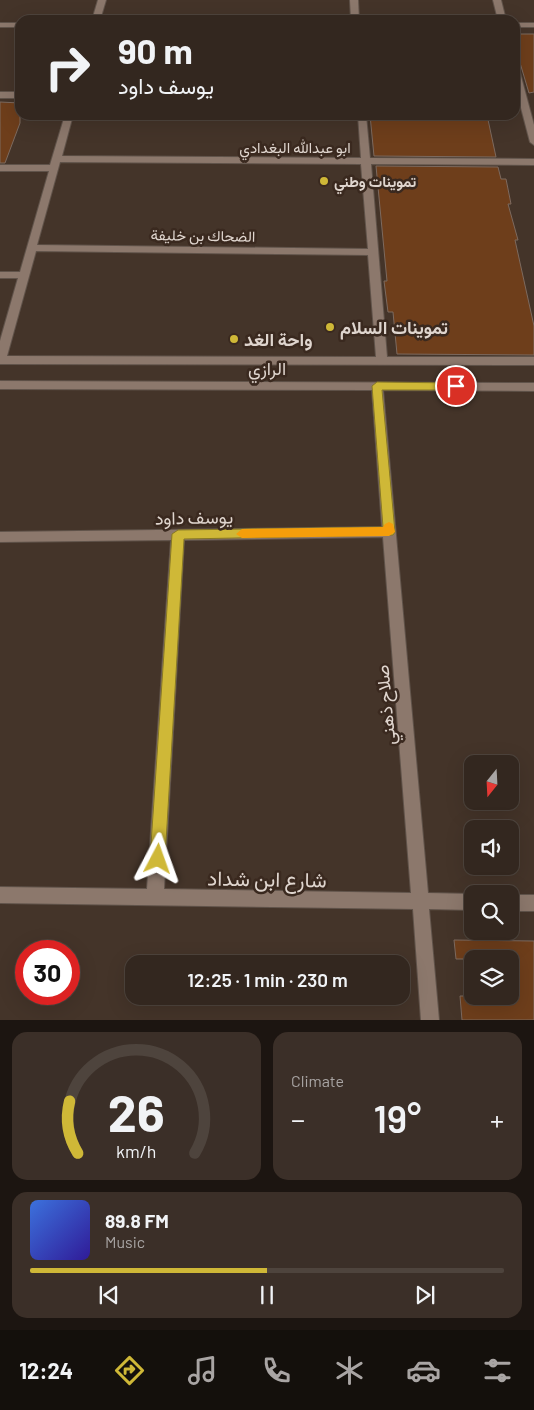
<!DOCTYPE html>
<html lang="en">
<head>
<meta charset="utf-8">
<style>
  :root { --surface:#33271f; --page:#3b2f28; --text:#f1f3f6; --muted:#a9a5a4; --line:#4e443d; --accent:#cfb837 }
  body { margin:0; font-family:Barlow,Vazirmatn,sans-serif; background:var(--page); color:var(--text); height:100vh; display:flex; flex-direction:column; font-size:19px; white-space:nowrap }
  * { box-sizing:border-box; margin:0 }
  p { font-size:16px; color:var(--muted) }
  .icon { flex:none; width:28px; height:28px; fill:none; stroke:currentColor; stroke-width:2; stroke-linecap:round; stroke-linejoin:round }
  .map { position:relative; height:1020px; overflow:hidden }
  .side { display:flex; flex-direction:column; gap:12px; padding:12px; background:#1c1511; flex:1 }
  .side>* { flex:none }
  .banner { position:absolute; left:15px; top:15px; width:505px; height:105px; border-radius:15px; box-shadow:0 5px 20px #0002,0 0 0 1px var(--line); background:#33271f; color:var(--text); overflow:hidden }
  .needle { width:32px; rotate:198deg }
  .tools { position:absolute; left:464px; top:755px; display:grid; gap:10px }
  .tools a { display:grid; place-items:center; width:55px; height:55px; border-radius:10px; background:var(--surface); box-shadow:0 5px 20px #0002,0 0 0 1px var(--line); font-size:25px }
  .speed { position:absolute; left:15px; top:940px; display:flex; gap:10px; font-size:25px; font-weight:700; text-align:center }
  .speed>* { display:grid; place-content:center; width:65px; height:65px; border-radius:50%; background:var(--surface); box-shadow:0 5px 20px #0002,0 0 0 1px var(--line); line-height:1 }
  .speed .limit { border:8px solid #d22; background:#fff; color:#111 }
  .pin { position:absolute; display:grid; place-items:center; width:42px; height:42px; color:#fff; margin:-21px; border:2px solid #fff; border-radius:50%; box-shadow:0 1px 5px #0007 }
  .me { position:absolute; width:55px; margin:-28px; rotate:4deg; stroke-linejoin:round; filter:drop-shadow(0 0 4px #0008) }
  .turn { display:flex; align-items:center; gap:18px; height:105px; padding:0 20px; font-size:22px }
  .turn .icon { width:65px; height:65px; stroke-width:2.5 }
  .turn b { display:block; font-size:35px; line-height:42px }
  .big { font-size:38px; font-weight:600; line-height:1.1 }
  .side .card { flex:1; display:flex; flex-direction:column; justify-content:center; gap:8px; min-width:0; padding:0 18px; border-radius:15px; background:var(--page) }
  .side .dial { align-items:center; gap:0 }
  .dial svg { height:130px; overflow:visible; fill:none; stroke:var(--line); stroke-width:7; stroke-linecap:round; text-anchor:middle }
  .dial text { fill:var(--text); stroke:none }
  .song { display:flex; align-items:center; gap:15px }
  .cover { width:60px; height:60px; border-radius:8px; background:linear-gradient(135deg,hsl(220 70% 55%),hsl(250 70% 35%)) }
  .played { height:5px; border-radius:2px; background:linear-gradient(90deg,var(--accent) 50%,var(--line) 50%) }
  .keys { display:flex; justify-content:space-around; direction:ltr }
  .heat { display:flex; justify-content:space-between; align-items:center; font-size:28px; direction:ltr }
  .side .tiles { flex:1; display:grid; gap:12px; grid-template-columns:1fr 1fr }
  .card:last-child { grid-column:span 2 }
  .trip { position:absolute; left:125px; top:955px; width:285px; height:50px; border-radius:15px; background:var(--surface); box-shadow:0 5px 20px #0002,0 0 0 1px var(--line); font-weight:600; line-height:50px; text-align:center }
  .dock { display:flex; height:80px; justify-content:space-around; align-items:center; background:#14100c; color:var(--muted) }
  .dock .icon { width:35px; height:35px }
  .dock .current { color:var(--accent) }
  .dock b { font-size:22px; color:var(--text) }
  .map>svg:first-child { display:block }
  .building { fill:#6e3e1b; stroke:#7d6a5f }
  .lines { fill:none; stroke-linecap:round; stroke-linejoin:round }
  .minor-casing { stroke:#60534a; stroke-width:2 }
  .minor { fill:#8c786c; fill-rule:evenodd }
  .route { fill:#cfb837; stroke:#877824 }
  .slow { fill:#f59e0b }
  .poi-dot { fill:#cfb837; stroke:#3a291f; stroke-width:2 }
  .labels { text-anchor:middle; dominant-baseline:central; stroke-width:5; stroke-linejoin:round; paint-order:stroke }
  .far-street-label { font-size:15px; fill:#dfd5ce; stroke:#3a291f }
  .far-poi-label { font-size:15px; font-weight:bold; fill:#dfd5ce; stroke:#3a291f; text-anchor:start }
  .poi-label { font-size:18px; font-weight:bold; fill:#dfd5ce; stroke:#3a291f; text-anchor:start }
  .street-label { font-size:18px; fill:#dfd5ce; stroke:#3a291f }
  .near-street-label { font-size:21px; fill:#dfd5ce; stroke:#3a291f }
</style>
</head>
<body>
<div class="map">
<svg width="534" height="1020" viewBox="0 0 534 1020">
  <rect width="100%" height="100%" fill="#443429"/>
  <!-- building -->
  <g class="building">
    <path d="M515 34H534V92L529 93 515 46Z"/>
    <path d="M0 102 20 103V123L5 163H0Z"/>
    <path d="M370 115H487L496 157 374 156Z"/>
    <path d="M376 166 498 167 501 179H506L511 204H508L518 240H515L534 326V355L397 354 393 312H388L384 281H387Z"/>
    <path d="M454 940 534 941V1020H462L460 996H510V959H456Z"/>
  </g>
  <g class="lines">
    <!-- minor casing -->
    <g class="minor-casing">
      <g id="minor">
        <path d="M98 0H106L100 20H92Z"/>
        <path d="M350 0H358L359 20H351Z"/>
        <path d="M493 0H501L506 20H498Z"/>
        <rect x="0" y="23" width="20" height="4"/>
        <rect x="515" y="23" width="19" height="4"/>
        <path d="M515 67 519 69 534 125V145L530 142 515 85Z"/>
        <rect x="0" y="92" width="20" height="6"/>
        <path d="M65 115H73L62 156 361 158 358 115H366L370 158 534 159V165L371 164 387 357H534V365L0 364V341L18 278H0V272H20L49 171H0V165H50ZM60 162 361 164 368 249 37 245ZM36 251 368 255 376 357 7 356Z"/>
        <path d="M0 381 534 383V391L383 390 428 893 472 894V910L429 909 439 1020H421L413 909 0 903V887L147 889 171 540 0 542V532L382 527 372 390 0 389ZM383 537 411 893 164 889 184 540Z"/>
        <rect x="510" y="895" width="24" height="16"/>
      </g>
    </g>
    <!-- minor -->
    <use href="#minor" class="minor"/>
  </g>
  <!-- route -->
  <path class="route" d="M377 382 456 383 461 386 456 390H382L395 532 393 535 184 539 165 859 163 864 158 866 152 864 150 859 172 534 178 530 383 527 372 386Z"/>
  <!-- slow -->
  <path class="slow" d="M389 522 393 524 395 532 389 536 242 538 236 534 242 529 383 527 385 524Z"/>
  <!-- markers -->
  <g class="poi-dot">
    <circle cx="324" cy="181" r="5"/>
    <circle cx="330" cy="327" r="5"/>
    <circle cx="234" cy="339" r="5"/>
  </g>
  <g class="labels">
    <!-- far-street labels -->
    <g class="far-street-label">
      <text x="295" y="147">ابو عبدالله البغدادي</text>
      <text transform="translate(203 235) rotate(1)">الضحاك بن خليفة</text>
    </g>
    <!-- far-poi labels -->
    <g class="far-poi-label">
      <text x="334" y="181">تموينات وطني</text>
    </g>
    <!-- poi labels -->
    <g class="poi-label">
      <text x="340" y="327">تموينات السلام</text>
      <text x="244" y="339">واحة الغد</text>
    </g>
    <!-- street labels -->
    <g class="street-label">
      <text x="267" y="368">الرازي</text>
      <text transform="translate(194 517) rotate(-1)">يوسف داود</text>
      <text transform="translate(385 705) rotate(-95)">صلاح ذهني</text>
    </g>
    <!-- near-street labels -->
    <g class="near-street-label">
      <text transform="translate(267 878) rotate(1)">شارع ابن شداد</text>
    </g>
  </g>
</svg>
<div class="tools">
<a><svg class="needle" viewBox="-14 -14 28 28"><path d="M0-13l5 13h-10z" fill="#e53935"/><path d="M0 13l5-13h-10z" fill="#a9a5a4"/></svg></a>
<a><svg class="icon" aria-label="sound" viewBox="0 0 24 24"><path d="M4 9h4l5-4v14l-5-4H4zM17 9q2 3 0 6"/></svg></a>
<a><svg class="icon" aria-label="search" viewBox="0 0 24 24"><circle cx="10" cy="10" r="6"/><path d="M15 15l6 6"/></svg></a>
<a><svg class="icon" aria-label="layers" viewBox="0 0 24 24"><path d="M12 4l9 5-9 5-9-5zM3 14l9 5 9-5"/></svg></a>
</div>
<div class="speed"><div class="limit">30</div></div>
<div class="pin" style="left:456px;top:386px;background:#d93025"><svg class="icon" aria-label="arrive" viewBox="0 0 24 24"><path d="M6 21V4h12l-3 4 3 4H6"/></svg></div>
<svg class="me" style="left:158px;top:859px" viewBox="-20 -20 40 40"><path d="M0-17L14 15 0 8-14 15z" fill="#cfb837" stroke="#fff" stroke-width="4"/></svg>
<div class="trip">12:25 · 1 min · 230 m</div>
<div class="banner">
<div class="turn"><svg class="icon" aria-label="right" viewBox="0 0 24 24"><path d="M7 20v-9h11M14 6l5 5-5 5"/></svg><div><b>90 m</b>يوسف داود</div></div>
</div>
</div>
<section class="side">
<div class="tiles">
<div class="card dial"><svg viewBox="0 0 100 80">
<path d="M14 69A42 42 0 1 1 86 69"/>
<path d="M14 69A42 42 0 0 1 9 37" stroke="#cfb837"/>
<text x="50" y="56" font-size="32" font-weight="700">26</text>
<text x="50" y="72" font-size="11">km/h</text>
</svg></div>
<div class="card"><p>Climate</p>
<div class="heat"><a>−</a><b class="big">19°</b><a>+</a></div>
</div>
<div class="card">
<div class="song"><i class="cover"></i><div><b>89.8 FM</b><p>Music</p></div></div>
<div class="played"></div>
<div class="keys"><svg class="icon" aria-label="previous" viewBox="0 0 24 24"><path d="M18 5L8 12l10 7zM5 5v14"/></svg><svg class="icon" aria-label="pause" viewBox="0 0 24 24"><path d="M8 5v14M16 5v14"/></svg><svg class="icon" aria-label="next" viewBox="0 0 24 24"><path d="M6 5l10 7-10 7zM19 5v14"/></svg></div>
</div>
</div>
</section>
<nav class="dock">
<b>12:24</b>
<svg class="icon current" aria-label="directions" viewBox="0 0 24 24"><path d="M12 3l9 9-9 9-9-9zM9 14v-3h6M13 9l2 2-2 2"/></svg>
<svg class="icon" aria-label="music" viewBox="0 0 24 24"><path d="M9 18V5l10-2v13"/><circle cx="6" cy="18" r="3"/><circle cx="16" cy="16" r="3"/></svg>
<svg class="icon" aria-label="phone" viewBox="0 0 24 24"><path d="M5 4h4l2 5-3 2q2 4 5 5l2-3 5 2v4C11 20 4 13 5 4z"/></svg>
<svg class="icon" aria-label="climate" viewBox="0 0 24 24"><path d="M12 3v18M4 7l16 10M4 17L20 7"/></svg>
<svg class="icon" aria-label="car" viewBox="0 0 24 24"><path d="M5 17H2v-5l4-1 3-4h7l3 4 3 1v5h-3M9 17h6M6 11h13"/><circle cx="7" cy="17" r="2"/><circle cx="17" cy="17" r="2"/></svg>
<svg class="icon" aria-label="filters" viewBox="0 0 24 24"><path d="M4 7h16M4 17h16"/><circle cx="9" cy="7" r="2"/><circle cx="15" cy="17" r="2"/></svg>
</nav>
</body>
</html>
